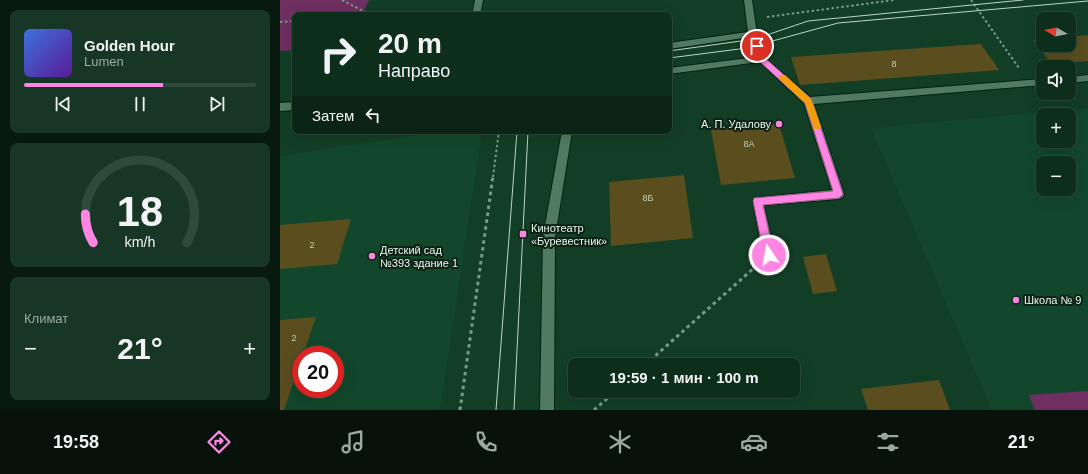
<!DOCTYPE html>
<html lang="ru">
<head>
<meta charset="utf-8">
<style>
  :root { --surface:#0e2e1c; --page:#173625; --text:#f1f3f6; --muted:#9ba8a3; --line:#2e4a3b; --accent:#fd86e3 }
  body { margin:0; font-family:Arial,sans-serif; background:var(--page); color:var(--text); height:100vh; display:flex; flex-direction:column; font-size:15px; white-space:nowrap }
  * { box-sizing:border-box; margin:0 }
  p { font-size:13px; color:var(--muted) }
  .icon { flex:none; width:22px; height:22px; fill:none; stroke:currentColor; stroke-width:2; stroke-linecap:round; stroke-linejoin:round }
  .map { position:relative; flex:1; overflow:hidden }
  .panel { display:flex; flex-direction:column; gap:10px; padding:10px; background:#08190f; width:280px }
  .panel>* { flex:none }
  .top-card { position:absolute; left:12px; top:12px; width:380px; height:122px; border-radius:8px; box-shadow:0 4px 16px #0002,0 0 0 1px var(--line); background:#0e2e1c; color:var(--text); overflow:hidden }
  .needle { width:26px; rotate:279deg }
  .buttons { position:absolute; left:756px; top:12px; display:grid; gap:8px }
  .buttons a { display:grid; place-items:center; width:40px; height:40px; border-radius:8px; background:var(--surface); box-shadow:0 4px 16px #0002,0 0 0 1px var(--line); font-size:20px }
  .speed { position:absolute; left:12px; top:346px; display:flex; gap:8px; font-size:20px; font-weight:700; text-align:center }
  .speed>* { display:grid; place-content:center; width:52px; height:52px; border-radius:50%; background:var(--surface); box-shadow:0 4px 16px #0002,0 0 0 1px var(--line); line-height:1 }
  .speed .limit { border:6px solid #d22; background:#fff; color:#111 }
  .pin { position:absolute; display:grid; place-items:center; width:34px; height:34px; color:#fff; margin:-17px; border:2px solid #fff; border-radius:50%; box-shadow:0 1px 4px #0007 }
  .me { position:absolute; width:44px; margin:-22px; rotate:348deg; stroke-linejoin:round; filter:drop-shadow(0 0 3px #0008) }
  .turn { display:flex; align-items:center; gap:14px; height:84px; padding:0 20px; font-size:18px }
  .turn .icon { width:52px; height:52px; stroke-width:2.5 }
  .turn b { display:block; font-size:28px; line-height:34px }
  .then { display:flex; align-items:center; height:38px; padding:0 20px; background:#0003; gap:8px; font-size:15px }
  .big { font-size:30px; font-weight:600; line-height:1.1 }
  .panel .widget { flex:1; display:flex; flex-direction:column; justify-content:center; gap:6px; min-width:0; padding:0 14px; border-radius:8px; background:var(--page) }
  .panel .dial { align-items:center; gap:0 }
  .dial svg { height:104px; overflow:visible; fill:none; stroke:var(--line); stroke-width:7; stroke-linecap:round; text-anchor:middle }
  .dial text { fill:var(--text); stroke:none }
  .song { display:flex; align-items:center; gap:12px }
  .cover { width:48px; height:48px; border-radius:6px; background:linear-gradient(135deg,hsl(220 70% 55%),hsl(270 70% 35%)) }
  .played { height:4px; border-radius:2px; background:linear-gradient(90deg,var(--accent) 60%,var(--line) 60%) }
  .keys { display:flex; justify-content:space-around; direction:ltr }
  .heat { display:flex; justify-content:space-between; align-items:center; font-size:22px; direction:ltr }
  .trip { position:absolute; left:288px; top:358px; width:232px; height:40px; border-radius:8px; background:var(--surface); box-shadow:0 4px 16px #0002,0 0 0 1px var(--line); font-weight:600; line-height:40px; text-align:center }
  .tabs { display:flex; height:64px; justify-content:space-around; align-items:center; background:#06120b; color:var(--muted) }
  .tabs .icon { width:28px; height:28px }
  .tabs .on { color:var(--accent) }
  .tabs b { font-size:18px; color:var(--text) }
  main { display:flex; flex:1; min-height:0 }
  .map>svg:first-child { display:block }
  .built { fill:#12472b; fill-rule:evenodd }
  .green { fill:#6f2f61 }
  .building { fill:#5a4e1f }
  .lines { fill:none; stroke-linecap:round; stroke-linejoin:round }
  .service-casing { stroke:#032312; stroke-width:2 }
  .minor-casing { stroke:#032312; stroke-width:2 }
  .path-far1 { stroke:#799a86; stroke-width:2; stroke-dasharray:2.5 2.5; stroke-linecap:butt }
  .path { stroke:#799a86; stroke-width:3; stroke-dasharray:3.5 3.5; stroke-linecap:butt }
  .service { fill:#517b60; fill-rule:evenodd }
  .minor { fill:#517b60; fill-rule:evenodd }
  .tram { stroke:#bad5c4; stroke-width:1 }
  .route { fill:#fd86e3; stroke:#a45794 }
  .slow { fill:#f59e0b }
  .poi-dot { fill:#fd86e3; stroke:#0f2116; stroke-width:1.5 }
  .labels { text-anchor:middle; dominant-baseline:central; stroke-width:4; stroke-linejoin:round; paint-order:stroke }
  .number-label { font-size:9px; fill:#c2d0b9 }
  .poi-label { font-size:11px; fill:#e4fbec; stroke:#0f2116; text-anchor:start }
</style>
</head>
<body>
<main>
<section class="panel">
<div class="widget">
<div class="song"><i class="cover"></i><div><b>Golden Hour</b><p>Lumen</p></div></div>
<div class="played"></div>
<div class="keys"><svg class="icon" aria-label="previous" viewBox="0 0 24 24"><path d="M18 5L8 12l10 7zM5 5v14"/></svg><svg class="icon" aria-label="pause" viewBox="0 0 24 24"><path d="M8 5v14M16 5v14"/></svg><svg class="icon" aria-label="next" viewBox="0 0 24 24"><path d="M6 5l10 7-10 7zM19 5v14"/></svg></div>
</div>
<div class="widget dial"><svg viewBox="0 0 100 80">
<path d="M14 69A42 42 0 1 1 86 69"/>
<path d="M14 69A42 42 0 0 1 8 47" stroke="#fd86e3"/>
<text x="50" y="56" font-size="32" font-weight="700">18</text>
<text x="50" y="72" font-size="11">km/h</text>
</svg></div>
<div class="widget"><p>Климат</p>
<div class="heat"><a>−</a><b class="big">21°</b><a>+</a></div>
</div>
</section>
<div class="map">
<svg width="808" height="410" viewBox="0 0 808 410">
  <rect width="100%" height="100%" fill="#133e26"/>
  <!-- built -->
  <g class="built">
    <path d="M808 108V410H712L591 128ZM763 115H789V141H763ZM763 163H789V189H763Z"/>
    <path d="M164 131H202L160 410H0V156ZM21 355H55V389H21Z"/>
  </g>
  <!-- green -->
  <g class="green">
    <path d="M0 0H89L82 15H15V50L0 51Z"/>
    <path d="M808 391V410H755L749 395Z"/>
  </g>
  <!-- building -->
  <g class="building">
    <path d="M808 35V61L772 64 753 40 763 39V45H789V37Z"/>
    <path d="M701 44 719 70 520 85 511 57Z"/>
    <path d="M499 124 515 178 441 185 431 130Z"/>
    <path d="M404 175 413 238 331 246 329 182Z"/>
    <path d="M71 219 57 264 0 269V225Z"/>
    <path d="M546 254 557 291 533 294 523 257Z"/>
    <path d="M36 317 23 355H21V360L4 410H0V320Z"/>
    <path d="M659 380 670 410H588L581 389Z"/>
  </g>
  <g class="lines">
    <!-- service casing -->
    <g class="service-casing">
      <g id="service">
        <path d="M195 0H203L200 15H192Z"/>
        <path d="M482 56 530 97 763 79V85L534 104 564 194 563 197 559 199 484 205 495 255 493 259 489 260 485 259 483 255 473 201 474 198 552 190 524 103 479 61 478 59Z"/>
        <path d="M808 75V81L789 83V77Z"/>
      </g>
    </g>
    <!-- minor casing -->
    <g class="minor-casing">
      <g id="minor">
        <path d="M464 0H472L477 34 486 59 485 61 389 74V68L477 57 470 37 389 49V43L468 32Z"/>
        <path d="M15 102V110L0 111V103Z"/>
        <path d="M282 131H292L275 237 274 410H260L263 237Z"/>
      </g>
    </g>
    <!-- path-far1 -->
    <g class="path-far1">
      <path d="M62 0 83 11 97 15"/>
      <path d="M691 0 739 68"/>
      <path d="M82 15 89 14"/>
      <path d="M487 17 614 0"/>
      <path d="M0 22 15 21"/>
      <path d="M213 177 219 131"/>
    </g>
    <!-- path -->
    <g class="path">
      <path d="M365 365 475 267"/>
      <path d="M180 410 213 176"/>
      <path d="M314 410 336 391"/>
    </g>
    <!-- service -->
    <use href="#service" class="service"/>
    <!-- minor -->
    <use href="#minor" class="minor"/>
    <!-- tram -->
    <g class="tram">
      <path d="M389 51 475 39 528 21 743 0"/>
      <path d="M389 58 467 48 558 23 808 1"/>
      <path d="M216 410 237 131"/>
      <path d="M234 410 248 131"/>
    </g>
  </g>
  <!-- route -->
  <path class="route" d="M477 43 481 46 485 58 531 99 563 194 559 198 483 205 494 255 489 259 484 255 473 201 474 198 553 191 525 103 479 61 474 46Z"/>
  <!-- slow -->
  <path class="slow" d="M499 75H505L531 99 541 127 539 129H534L525 103 499 79Z"/>
  <!-- markers -->
  <g class="poi-dot">
    <circle cx="499" cy="124" r="4"/>
    <rect x="239" y="230" width="8" height="8" rx="2"/>
    <circle cx="92" cy="256" r="4"/>
    <circle cx="736" cy="300" r="4"/>
  </g>
  <g class="labels">
    <!-- number labels -->
    <g class="number-label">
      <text x="614" y="64">8</text>
      <text x="469" y="144">8А</text>
      <text x="368" y="198">8Б</text>
      <text x="32" y="245">2</text>
      <text x="14" y="338">2</text>
    </g>
    <!-- poi labels -->
    <g class="poi-label">
      <text x="491" y="124" text-anchor="end">А. П. Удалову</text>
      <text x="251" y="228">Кинотеатр<tspan x="251" dy="13">«Буревестник»</tspan></text>
      <text x="100" y="250">Детский сад<tspan x="100" dy="13">№393 здание 1</tspan></text>
      <text x="744" y="300">Школа № 9</text>
    </g>
  </g>
</svg>
<div class="buttons">
<a><svg class="needle" viewBox="-14 -14 28 28"><path d="M0-13l5 13h-10z" fill="#e53935"/><path d="M0 13l5-13h-10z" fill="#9ba8a3"/></svg></a>
<a><svg class="icon" aria-label="sound" viewBox="0 0 24 24"><path d="M4 9h4l5-4v14l-5-4H4zM17 9q2 3 0 6"/></svg></a>
<a>+</a>
<a>−</a>
</div>
<div class="speed"><div class="limit">20</div></div>
<div class="pin" style="left:477px;top:46px;background:#d93025"><svg class="icon" aria-label="arrive" viewBox="0 0 24 24"><path d="M6 21V4h12l-3 4 3 4H6"/></svg></div>
<svg class="me" style="left:489px;top:255px" viewBox="-20 -20 40 40"><circle r="17" fill="#fd86e3" stroke="#fff" stroke-width="3"/><path d="M0-11L8 9 0 5-8 9z" fill="#fff"/></svg>
<div class="trip">19:59 · 1 мин · 100 m</div>
<div class="top-card">
<div class="turn"><svg class="icon" aria-label="right" viewBox="0 0 24 24"><path d="M7 20v-9h11M14 6l5 5-5 5"/></svg><div><b>20 m</b>Направо</div></div>
<div class="then">Затем<svg class="icon" aria-label="left" viewBox="0 0 24 24"><path d="M17 20v-9H6M10 6l-5 5 5 5"/></svg></div>
</div>
</div>
</main>
<nav class="tabs">
<b>19:58</b>
<svg class="icon on" aria-label="directions" viewBox="0 0 24 24"><path d="M12 3l9 9-9 9-9-9zM9 14v-3h6M13 9l2 2-2 2"/></svg>
<svg class="icon" aria-label="music" viewBox="0 0 24 24"><path d="M9 18V5l10-2v13"/><circle cx="6" cy="18" r="3"/><circle cx="16" cy="16" r="3"/></svg>
<svg class="icon" aria-label="phone" viewBox="0 0 24 24"><path d="M5 4h4l2 5-3 2q2 4 5 5l2-3 5 2v4C11 20 4 13 5 4z"/></svg>
<svg class="icon" aria-label="climate" viewBox="0 0 24 24"><path d="M12 3v18M4 7l16 10M4 17L20 7"/></svg>
<svg class="icon" aria-label="car" viewBox="0 0 24 24"><path d="M5 17H2v-5l4-1 3-4h7l3 4 3 1v5h-3M9 17h6M6 11h13"/><circle cx="7" cy="17" r="2"/><circle cx="17" cy="17" r="2"/></svg>
<svg class="icon" aria-label="filters" viewBox="0 0 24 24"><path d="M4 7h16M4 17h16"/><circle cx="9" cy="7" r="2"/><circle cx="15" cy="17" r="2"/></svg>
<b>21°</b>
</nav>
</body>
</html>
